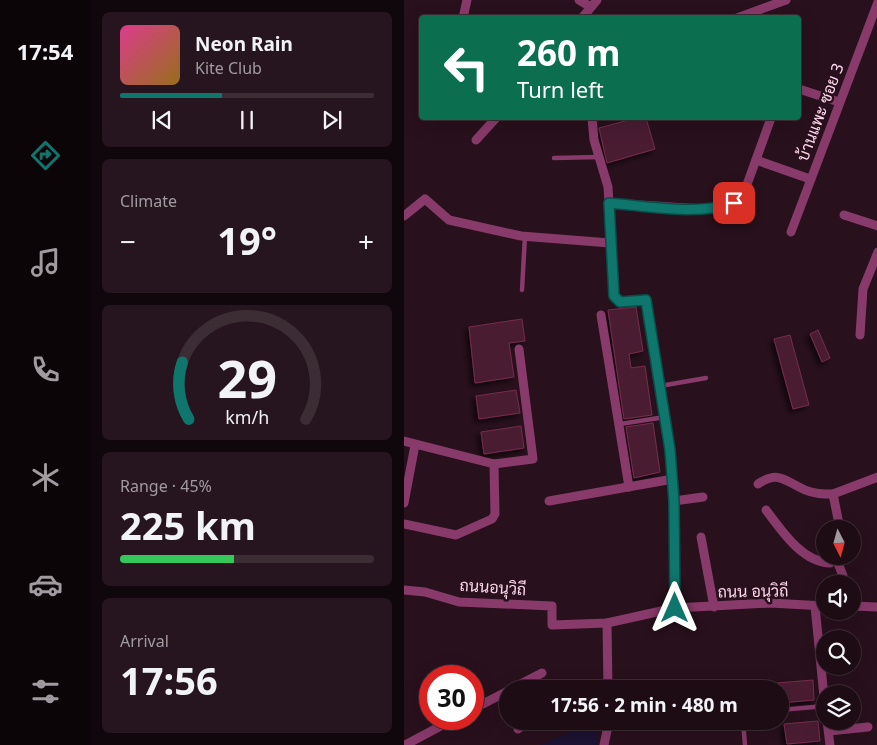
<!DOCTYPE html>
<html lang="en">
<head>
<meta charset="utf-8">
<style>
  :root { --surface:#1e0c15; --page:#26151e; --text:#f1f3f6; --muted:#a19ba0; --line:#3c2c34; --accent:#0f766e }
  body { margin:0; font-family:"Noto Sans",Sarabun,sans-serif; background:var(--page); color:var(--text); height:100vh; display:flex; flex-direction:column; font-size:19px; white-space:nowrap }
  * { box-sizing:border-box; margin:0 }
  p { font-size:16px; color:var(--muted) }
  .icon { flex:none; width:28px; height:28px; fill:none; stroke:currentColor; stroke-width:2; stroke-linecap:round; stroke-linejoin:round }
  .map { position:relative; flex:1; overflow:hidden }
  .details { display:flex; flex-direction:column; gap:12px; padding:12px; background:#10070c; width:314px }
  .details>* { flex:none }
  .top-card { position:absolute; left:15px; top:15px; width:382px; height:105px; border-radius:5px; box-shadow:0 5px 20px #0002,0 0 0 1px var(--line); background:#0b6e4f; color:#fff; overflow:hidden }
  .needle { width:32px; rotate:174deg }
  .buttons { position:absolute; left:412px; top:520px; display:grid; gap:10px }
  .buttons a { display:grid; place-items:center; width:45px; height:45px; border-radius:50%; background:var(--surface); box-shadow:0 5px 20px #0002,0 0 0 1px var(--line); font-size:25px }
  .speed { position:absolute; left:15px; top:665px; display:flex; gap:10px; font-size:25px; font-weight:700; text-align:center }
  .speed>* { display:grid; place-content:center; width:65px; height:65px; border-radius:50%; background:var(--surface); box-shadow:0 5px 20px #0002,0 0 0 1px var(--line); line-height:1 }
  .speed .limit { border:8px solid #d22; background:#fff; color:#111 }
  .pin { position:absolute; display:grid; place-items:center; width:42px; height:42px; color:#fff; margin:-21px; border-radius:10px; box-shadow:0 2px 8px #0006 }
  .me { position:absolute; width:55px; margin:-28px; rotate:0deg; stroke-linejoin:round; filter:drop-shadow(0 0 4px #0008) }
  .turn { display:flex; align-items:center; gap:18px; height:105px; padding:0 15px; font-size:22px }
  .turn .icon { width:65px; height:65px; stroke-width:2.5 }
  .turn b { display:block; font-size:35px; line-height:42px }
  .big { font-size:38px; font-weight:700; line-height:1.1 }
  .details .card { flex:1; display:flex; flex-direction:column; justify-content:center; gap:8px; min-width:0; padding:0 18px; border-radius:8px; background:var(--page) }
  .details .dial { align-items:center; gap:0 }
  .dial svg { height:130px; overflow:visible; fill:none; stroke:var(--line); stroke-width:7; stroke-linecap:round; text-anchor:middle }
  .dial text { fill:var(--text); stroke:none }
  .song { display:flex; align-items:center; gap:15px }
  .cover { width:60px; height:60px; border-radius:8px; background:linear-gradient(135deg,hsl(330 70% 55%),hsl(40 70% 35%)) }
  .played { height:5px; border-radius:2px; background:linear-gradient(90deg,var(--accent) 40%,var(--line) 40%) }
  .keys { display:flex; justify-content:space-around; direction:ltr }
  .heat { display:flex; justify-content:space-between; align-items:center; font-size:28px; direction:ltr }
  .charge { height:8px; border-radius:4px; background:linear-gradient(90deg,#34c759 45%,var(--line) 0) }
  .trip { position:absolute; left:95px; top:680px; width:290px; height:50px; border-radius:25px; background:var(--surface); box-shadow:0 5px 20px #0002,0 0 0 1px var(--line); font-weight:700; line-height:50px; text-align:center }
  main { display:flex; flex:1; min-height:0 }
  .tabs { display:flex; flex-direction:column; width:90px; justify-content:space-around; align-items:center; background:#0c0508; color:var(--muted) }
  .tabs .icon { width:35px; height:35px }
  .tabs .on { color:var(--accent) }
  .tabs b { font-size:22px; color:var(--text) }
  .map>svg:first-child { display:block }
  .green { fill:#1c1232 }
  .building { fill:#4a1b30; stroke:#762d4e; filter:url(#shadow) }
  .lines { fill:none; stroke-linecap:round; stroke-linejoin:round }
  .lane { stroke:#883a6a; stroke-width:4.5 }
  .street { stroke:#883a6a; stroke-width:9 }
  .route-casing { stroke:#0a4d48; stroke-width:12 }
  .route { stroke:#0f766e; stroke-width:9 }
  .labels { text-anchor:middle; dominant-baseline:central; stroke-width:5; stroke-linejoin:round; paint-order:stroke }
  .street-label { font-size:16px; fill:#ffd7ed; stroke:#28101c }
</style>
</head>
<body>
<main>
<nav class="tabs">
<b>17:54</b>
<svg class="icon on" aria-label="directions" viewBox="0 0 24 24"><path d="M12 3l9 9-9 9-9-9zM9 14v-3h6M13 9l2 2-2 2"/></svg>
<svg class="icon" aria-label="music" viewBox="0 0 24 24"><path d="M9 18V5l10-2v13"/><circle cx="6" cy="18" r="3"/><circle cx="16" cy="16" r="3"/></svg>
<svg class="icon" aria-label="phone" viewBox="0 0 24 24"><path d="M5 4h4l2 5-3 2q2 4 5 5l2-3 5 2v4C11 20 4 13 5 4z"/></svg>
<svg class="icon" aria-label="climate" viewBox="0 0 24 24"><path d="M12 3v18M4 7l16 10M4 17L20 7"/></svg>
<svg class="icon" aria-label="car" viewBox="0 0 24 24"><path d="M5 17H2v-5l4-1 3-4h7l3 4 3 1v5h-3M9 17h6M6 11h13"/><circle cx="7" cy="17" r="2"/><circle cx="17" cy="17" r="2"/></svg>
<svg class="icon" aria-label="filters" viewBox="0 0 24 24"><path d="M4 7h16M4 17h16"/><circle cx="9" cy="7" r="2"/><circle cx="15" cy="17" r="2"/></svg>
</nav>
<section class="details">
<div class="card">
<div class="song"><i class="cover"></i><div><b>Neon Rain</b><p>Kite Club</p></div></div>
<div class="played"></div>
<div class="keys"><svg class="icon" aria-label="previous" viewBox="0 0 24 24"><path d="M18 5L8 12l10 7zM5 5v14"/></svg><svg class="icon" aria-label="pause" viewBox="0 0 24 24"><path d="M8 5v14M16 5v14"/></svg><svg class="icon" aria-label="next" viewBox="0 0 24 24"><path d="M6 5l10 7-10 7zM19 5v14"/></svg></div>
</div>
<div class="card"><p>Climate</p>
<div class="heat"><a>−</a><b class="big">19°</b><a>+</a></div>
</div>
<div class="card dial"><svg viewBox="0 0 100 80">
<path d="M14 69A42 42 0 1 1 86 69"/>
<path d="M14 69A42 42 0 0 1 10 34" stroke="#0f766e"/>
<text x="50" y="56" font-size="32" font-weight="700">29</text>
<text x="50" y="72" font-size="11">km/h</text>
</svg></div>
<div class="card"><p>Range · 45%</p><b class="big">225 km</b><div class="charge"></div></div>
<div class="card"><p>Arrival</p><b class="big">17:56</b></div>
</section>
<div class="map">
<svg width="474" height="745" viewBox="0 0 474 745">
  <defs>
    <filter id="shadow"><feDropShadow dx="-3.5" dy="3.5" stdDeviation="2.5" flood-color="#0009"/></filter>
  </defs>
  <rect width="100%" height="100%" fill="#28101c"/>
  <!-- green -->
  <path class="green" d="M192 721H195L193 745H136Z"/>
  <!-- building -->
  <g class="building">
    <path d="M232 118H242L251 149 203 163 195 128Z"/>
    <path d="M232 307 239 351 225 354 227 368 241 366 248 415 220 419 204 310Z"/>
    <path d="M118 319 121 341 105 343 110 377 71 383 65 327Z"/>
    <path d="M414 330 426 358 418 362 406 334Z"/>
    <path d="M386 335 405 405 389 409 370 339Z"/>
    <path d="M112 390 116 413 75 419 72 396Z"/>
    <path d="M249 423 256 472 230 478 222 427Z"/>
    <path d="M117 426 120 448 80 454 77 432Z"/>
    <path d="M409 680 410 700 376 703V689H373V683Z"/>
    <path d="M414 721 416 741 383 744 380 724Z"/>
  </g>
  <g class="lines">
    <!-- lane -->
    <g class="lane">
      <path d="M150 158 195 157"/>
      <path d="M118 290 121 236"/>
      <path d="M256 386 302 378"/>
      <path d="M216 424 261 417"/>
      <path d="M376 710 421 706"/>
      <path d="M339 721 341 745"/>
    </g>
    <!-- street -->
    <g class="street">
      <path d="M175 0 187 7"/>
      <path d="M59 18 63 0"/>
      <path d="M178 18 193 0"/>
      <path d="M333 18 382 0"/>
      <path d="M395 89 435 102"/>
      <path d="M188 118 190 140 204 187 211 296 216 302 242 300 266 450 270 501 271 608"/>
      <path d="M72 140 92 118"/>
      <path d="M352 160 406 179"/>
      <path d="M205 203 298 209 316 208 330 203 341 190 367 118"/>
      <path d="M440 215 474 226"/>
      <path d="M0 216 21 199 45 220 117 236 206 243"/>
      <path d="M387 232 474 2"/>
      <path d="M197 315 225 487"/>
      <path d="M456 335 459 289 474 252"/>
      <path d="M0 441 90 464"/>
      <path d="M354 484C375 470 381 481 401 490 410 494 419 494 429 494"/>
      <path d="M145 501 269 479"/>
      <path d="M270 501 299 497"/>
      <path d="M0 503 11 445"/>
      <path d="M362 510C378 531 398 562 426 563L433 556"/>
      <path d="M0 524 52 535 88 519 91 514 90 464 129 459 115 349"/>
      <path d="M436 529 429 494 474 477"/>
      <path d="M297 537 310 607"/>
      <path d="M432 558 439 576"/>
      <path d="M0 590 21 592 55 602 148 606V625L203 623 271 608 366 603 421 606"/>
      <path d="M411 606 421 707"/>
      <path d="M449 606 474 607"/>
      <path d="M203 623 204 689"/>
      <path d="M107 689 138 673"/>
      <path d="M69 709 104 691"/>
      <path d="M148 721 205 722"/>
      <path d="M423 721 426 745"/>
      <path d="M114 729 124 721"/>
      <path d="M425 731 464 727"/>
      <path d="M1 745 50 719"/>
      <path d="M200 745 205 721"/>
    </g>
  </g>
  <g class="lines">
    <!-- route casing -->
    <g class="route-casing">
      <path id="route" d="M271 608 270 501 266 450 242 300 216 302 210 296 205 203C242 206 295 216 330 203"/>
    </g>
    <!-- route -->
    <use href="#route" class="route"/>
  </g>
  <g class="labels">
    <!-- street labels -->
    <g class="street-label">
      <text transform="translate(416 112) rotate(-69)">บ้านแพะ ซอย 3</text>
      <text transform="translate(89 587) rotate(4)">ถนนอนุวิถี</text>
      <text transform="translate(349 591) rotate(-1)">ถนน อนุวิถี</text>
    </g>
  </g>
</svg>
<div class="buttons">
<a><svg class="needle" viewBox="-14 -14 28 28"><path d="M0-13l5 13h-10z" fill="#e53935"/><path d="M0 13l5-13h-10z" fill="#a19ba0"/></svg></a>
<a><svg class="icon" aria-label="sound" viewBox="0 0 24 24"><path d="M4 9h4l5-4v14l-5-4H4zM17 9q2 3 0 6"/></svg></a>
<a><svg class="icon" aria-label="search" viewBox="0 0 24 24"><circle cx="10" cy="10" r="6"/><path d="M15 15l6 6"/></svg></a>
<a><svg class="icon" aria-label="layers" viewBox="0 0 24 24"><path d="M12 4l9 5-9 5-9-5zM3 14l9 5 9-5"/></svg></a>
</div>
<div class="speed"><div class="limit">30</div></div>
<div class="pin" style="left:330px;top:203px;background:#d93025"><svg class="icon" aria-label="arrive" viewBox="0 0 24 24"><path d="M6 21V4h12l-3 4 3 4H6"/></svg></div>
<svg class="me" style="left:271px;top:608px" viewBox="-20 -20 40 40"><path d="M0-17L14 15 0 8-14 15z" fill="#0f766e" stroke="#fff" stroke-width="4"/></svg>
<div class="trip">17:56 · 2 min · 480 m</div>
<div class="top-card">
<div class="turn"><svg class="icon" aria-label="left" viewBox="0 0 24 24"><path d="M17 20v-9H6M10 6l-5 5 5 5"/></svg><div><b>260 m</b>Turn left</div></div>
</div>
</div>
</main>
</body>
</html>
